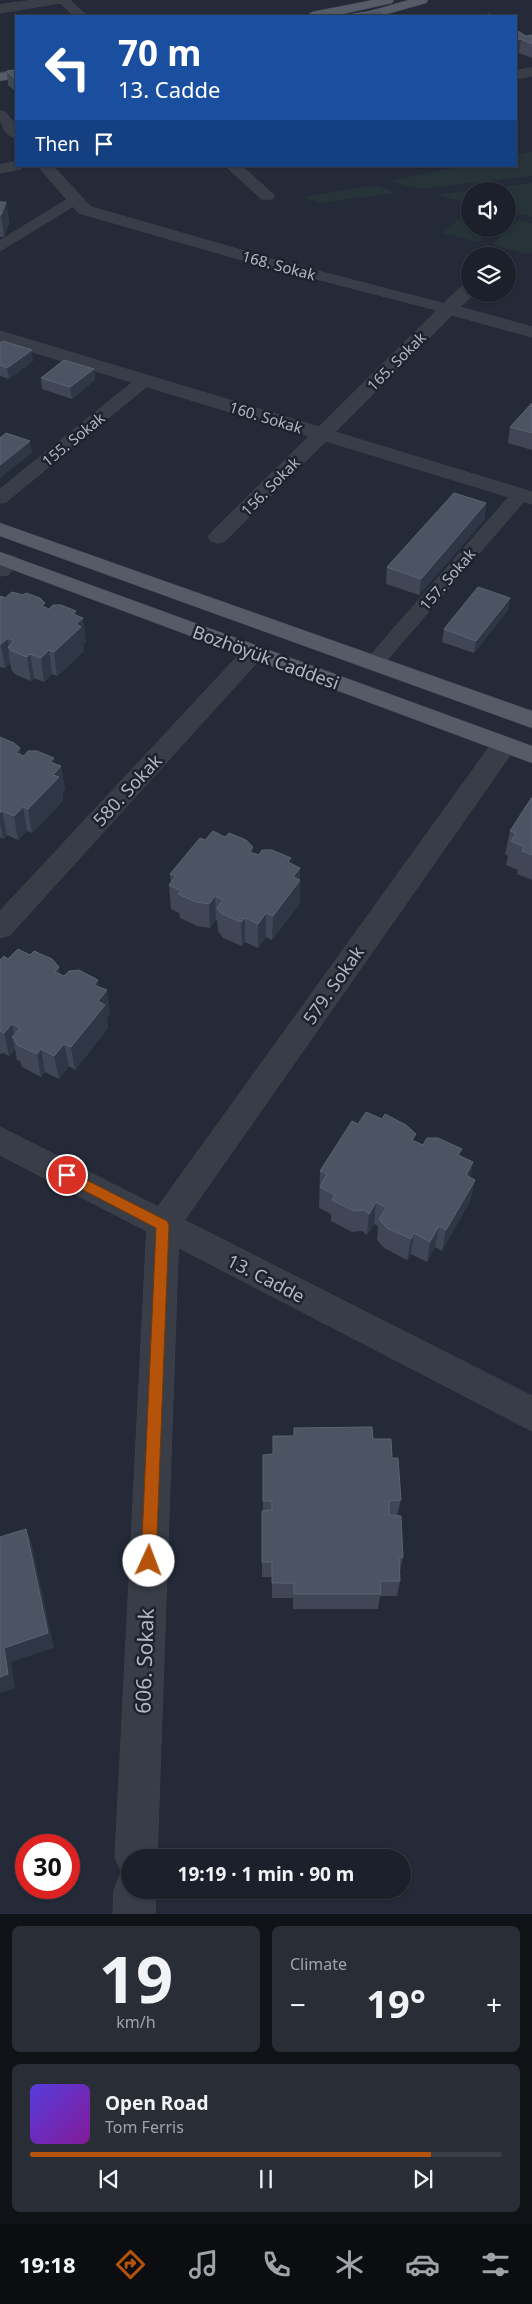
<!DOCTYPE html>
<html lang="en">
<head>
<meta charset="utf-8">
<style>
  :root { --surface:#1b202a; --page:#282d36; --text:#f1f3f6; --muted:#a0a3a8; --line:#393e47; --accent:#b45309 }
  body { margin:0; font-family:"Noto Sans",sans-serif; background:var(--page); color:var(--text); height:100vh; display:flex; flex-direction:column; font-size:19px; white-space:nowrap }
  * { box-sizing:border-box; margin:0 }
  p { font-size:16px; color:var(--muted) }
  .icon { flex:none; width:28px; height:28px; fill:none; stroke:currentColor; stroke-width:2; stroke-linecap:round; stroke-linejoin:round }
  .map { position:relative; height:1914px; overflow:hidden }
  .details { display:flex; flex-direction:column; gap:12px; padding:12px; background:#0f1217; flex:1 }
  .details>* { flex:none }
  .guide { position:absolute; left:15px; top:15px; width:502px; height:152px; border-radius:0px; box-shadow:0 1px 4px #0004,0 0 0 1px var(--line); background:#1a4fa0; color:#fff; overflow:hidden }
  .fabs { position:absolute; left:461px; top:182px; display:grid; gap:10px }
  .fabs a { display:grid; place-items:center; width:55px; height:55px; border-radius:50%; background:var(--surface); box-shadow:0 1px 4px #0004,0 0 0 1px var(--line); font-size:25px }
  .speed { position:absolute; left:15px; top:1834px; display:flex; gap:10px; font-size:25px; font-weight:700; text-align:center }
  .speed>* { display:grid; place-content:center; width:65px; height:65px; border-radius:50%; background:var(--surface); box-shadow:0 1px 4px #0004,0 0 0 1px var(--line); line-height:1 }
  .speed .limit { border:8px solid #d22; background:#fff; color:#111 }
  .pin { position:absolute; display:grid; place-items:center; width:42px; height:42px; color:#fff; margin:-21px; border:2px solid #fff; border-radius:50%; box-shadow:0 1px 5px #0007 }
  .me { position:absolute; width:55px; margin:-28px; rotate:2deg; stroke-linejoin:round; filter:drop-shadow(0 0 4px #0008) }
  .turn { display:flex; align-items:center; gap:18px; height:105px; padding:0 20px; font-size:22px }
  .turn .icon { width:65px; height:65px; stroke-width:2.5 }
  .turn b { display:block; font-size:35px; line-height:42px }
  .then { display:flex; align-items:center; height:48px; padding:0 20px; background:#0003; gap:10px; font-size:19px }
  .big { font-size:38px; font-weight:700; line-height:1.1 }
  .details .card { flex:1; display:flex; flex-direction:column; justify-content:center; gap:8px; min-width:0; padding:0 18px; border-radius:8px; background:var(--page) }
  .details .dial { align-items:center; gap:0 }
  .dial b { font-size:65px; line-height:1 }
  .song { display:flex; align-items:center; gap:15px }
  .cover { width:60px; height:60px; border-radius:8px; background:linear-gradient(135deg,hsl(250 70% 55%),hsl(290 70% 35%)) }
  .played { height:5px; border-radius:2px; background:linear-gradient(90deg,var(--accent) 85%,var(--line) 85%) }
  .keys { display:flex; justify-content:space-around; direction:ltr }
  .heat { display:flex; justify-content:space-between; align-items:center; font-size:28px; direction:ltr }
  .details .tiles { flex:1; display:grid; gap:12px; grid-template-columns:1fr 1fr }
  .card:last-child { grid-column:span 2 }
  .trip { position:absolute; left:121px; top:1849px; width:290px; height:50px; border-radius:25px; background:var(--surface); box-shadow:0 1px 4px #0004,0 0 0 1px var(--line); font-weight:700; line-height:50px; text-align:center }
  .tab-bar { display:flex; height:80px; justify-content:space-around; align-items:center; background:#0b0d11; color:var(--muted) }
  .tab-bar .icon { width:35px; height:35px }
  .tab-bar .selected { color:var(--accent) }
  .tab-bar b { font-size:22px; color:var(--text) }
  .map>svg:first-child { display:block }
  .green { fill:#263439 }
  .lines { fill:none; stroke-linecap:round; stroke-linejoin:round }
  .pedestrian-casing { stroke:#414651; stroke-width:1 }
  .minor-casing { stroke:#414651; stroke-width:1 }
  .tertiary-casing { stroke:#414651; stroke-width:1 }
  .primary-casing { stroke:#414651; stroke-width:1 }
  .pedestrian { fill:#383d48; fill-rule:evenodd }
  .minor { fill:#383d48; fill-rule:evenodd }
  .tertiary { fill:#383d48; fill-rule:evenodd }
  .primary { fill:#565b68; fill-rule:evenodd }
  .wall { fill:#404656 }
  .shaded-wall { fill:#2f3645 }
  .building { fill:#4c5362; stroke:#5c6271 }
  .route { fill:#b45309; stroke:#753606 }
  .labels { text-anchor:middle; dominant-baseline:central; stroke-width:5; stroke-linejoin:round; paint-order:stroke }
  .far-street-label { font-size:15px; fill:#b3b7c4; stroke:#1d222d }
  .street-label { font-size:18px; fill:#b3b7c4; stroke:#1d222d }
  .near-street-label { font-size:21px; fill:#b3b7c4; stroke:#1d222d }
</style>
</head>
<body>
<div class="map">
<svg width="532" height="1914" viewBox="0 0 532 1914">
  <rect width="100%" height="100%" fill="#242a38"/>
  <!-- green -->
  <g class="green">
    <path d="M532 152V176L420 189 389 181 462 166H516V155Z"/>
    <path d="M532 183V217L508 212V191H470V203L435 195Z"/>
    <path d="M377 185 395 193 320 203 303 197Z"/>
    <path d="M470 209V229H492L478 242 443 233Z"/>
    <path d="M518 220 532 223V250L528 254 492 245Z"/>
  </g>
  <g class="lines">
    <!-- pedestrian casing -->
    <g class="pedestrian-casing">
      <g id="pedestrian">
        <path d="M75 195 82 199 80 202 0 251V241Z"/>
        <path d="M256 255 453 306 455 309 448 313 251 262 249 259 251 256Z"/>
        <path d="M145 375 151 377 153 380 151 383 6 502 0 503V489L139 377Z"/>
        <path d="M520 490 526 491 529 495 526 499 381 667 374 669 367 667 364 663 367 659 514 491Z"/>
      </g>
    </g>
    <!-- minor casing -->
    <g class="minor-casing">
      <g id="minor">
        <path d="M35 0H70L87 16H74L60 3 0 13V5Z"/>
        <path d="M532 68V76L516 79V71Z"/>
        <path d="M0 111 5 112 16 125V138C3 135 0 122 0 111Z"/>
        <path d="M16 162V166H23L21 169 0 173V165Z"/>
        <path d="M38 166H53L91 207 262 256 264 259 262 262 256 264 79 213Z"/>
        <path d="M226 166H242L275 196 272 199H262Z"/>
        <path d="M470 283V294H474L460 307 532 327V337L452 315 335 432 532 492V504L326 441 225 541 218 543 211 541 208 537 211 533 309 436 0 342V331L319 427 442 305 464 284Z"/>
        <path d="M9 555 16 557 20 561 8 575 0 576V558Z"/>
        <path d="M254 645 262 647 265 652 262 657 10 935 0 938V911L246 647Z"/>
        <path d="M504 737 513 739 516 745 513 751 179 1228 157 1858H130V1890H156L155 1914H113L114 1890 120 1875 123 1874 115 1858 147 1225 152 1215 495 739Z"/>
      </g>
    </g>
    <!-- tertiary casing -->
    <g class="tertiary-casing">
      <path id="tertiary" d="M0 1127 532 1396V1431L0 1155Z"/>
    </g>
    <!-- primary casing -->
    <g class="primary-casing">
      <g id="primary">
        <path d="M373 0H394L392 3 334 16H306L312 12Z"/>
        <path d="M409 0H428L426 3 380 16 365 15 367 12Z"/>
        <path d="M16 70V78L0 81V73Z"/>
        <path d="M0 523 532 711V728L0 536Z"/>
        <path d="M0 552 532 746V763L0 565Z"/>
      </g>
    </g>
    <!-- pedestrian -->
    <use href="#pedestrian" class="pedestrian"/>
    <!-- minor -->
    <use href="#minor" class="minor"/>
    <!-- tertiary -->
    <use href="#tertiary" class="tertiary"/>
    <!-- primary -->
    <use href="#primary" class="primary"/>
  </g>
  <!-- wall -->
  <g class="wall">
    <path d="M516 30 526 36 532 35V58L519 53H516Z"/>
    <path d="M16 70V92L8 85 7 71Z"/>
    <path d="M0 202H6L9 223 4 237H0Z"/>
    <path d="M0 343 33 361 9 379 0 376Z"/>
    <path d="M94 369 95 380 72 399 42 389 41 378Z"/>
    <path d="M532 403V450L508 443 510 427Z"/>
    <path d="M486 503 484 520 419 595 386 584 387 567Z"/>
    <path d="M0 597 77 615 86 642 83 644 84 651 57 676 52 674 44 682 34 678 31 681 16 675 12 671 10 663 5 668 0 667Z"/>
    <path d="M510 598 508 610 474 653 442 642 444 629Z"/>
    <path d="M0 737 20 748 21 755 55 764 61 766 65 790 62 793 63 801 32 833 27 831 18 840 7 835 3 839 0 837Z"/>
    <path d="M532 797V880L517 874 518 870 506 865 508 856 505 854 510 831Z"/>
    <path d="M254 853 291 864 300 868V903L272 940 266 937 258 948 245 942 242 946 223 938 218 931 217 920H216L210 928 197 926 180 918 179 913 171 909 169 885 171 883 170 874Z"/>
    <path d="M8 959 99 987 110 1013 107 1017 108 1028 75 1070 69 1066 59 1079 45 1072 41 1077 22 1067 20 1061 17 1060 15 1049 9 1056 4 1053 0 1054V960Z"/>
    <path d="M358 1124 415 1141 423 1145 460 1156 473 1162 470 1177 475 1180 470 1201 442 1251 435 1247 427 1262 411 1254 407 1260 384 1248 377 1240 378 1226 374 1224 367 1235 362 1231 352 1232 331 1221V1214L319 1208 320 1171Z"/>
    <path d="M273 1436 373 1439 392 1458 401 1500 397 1516 403 1557 400 1572V1581L397 1596H380L378 1609H293V1598H272V1577H262V1511H263V1455L273 1454Z"/>
  </g>
  <!-- shaded-wall -->
  <g class="shaded-wall">
    <path d="M521 39 519 53H516V40Z"/>
    <path d="M6 202 9 223 4 237 1 215Z"/>
    <path d="M32 350 33 361 9 379 7 368Z"/>
    <path d="M94 369 95 380 72 399 70 387Z"/>
    <path d="M30 441 32 453 0 478V465Z"/>
    <path d="M486 503 484 520 419 595 421 579Z"/>
    <path d="M510 598 508 610 474 653 476 641Z"/>
    <path d="M76 611 77 623 83 618 86 642 83 644 84 651 57 676 54 652 73 614Z"/>
    <path d="M8 638 9 648 8 647 10 663 5 668 1 644Z"/>
    <path d="M49 650 52 674 44 682 41 658Z"/>
    <path d="M30 654 34 678 31 681 27 657Z"/>
    <path d="M20 748 24 773 16 753Z"/>
    <path d="M54 758 56 772 61 766 65 790 62 793 63 801 32 833 28 809 50 762Z"/>
    <path d="M23 807 27 831 18 840 14 816Z"/>
    <path d="M2 811 7 835 3 839 0 822V813Z"/>
    <path d="M300 868V903L272 940 273 916 293 877Z"/>
    <path d="M215 896 216 920 210 928 209 904Z"/>
    <path d="M266 913V937L258 948V924Z"/>
    <path d="M245 918V942L242 946 241 922Z"/>
    <path d="M59 967 63 990 55 972Z"/>
    <path d="M98 980 101 998 107 990 110 1013 107 1017 108 1028 75 1070 71 1047 94 985Z"/>
    <path d="M12 1024 16 1041 15 1039 12 1037 15 1049 9 1056 4 1033Z"/>
    <path d="M64 1044 69 1066 59 1079 54 1056Z"/>
    <path d="M41 1049 45 1072 41 1077 37 1054Z"/>
    <path d="M473 1162 469 1184 466 1175Z"/>
    <path d="M475 1180 470 1201 442 1251 446 1230Z"/>
    <path d="M376 1202 374 1224 367 1235 369 1214Z"/>
    <path d="M439 1226 435 1247 427 1262 430 1242Z"/>
    <path d="M414 1233 411 1254 407 1260 411 1239Z"/>
    <path d="M26 1529 32 1545 54 1648 11 1662 15 1688 0 1693V1677L4 1648Z"/>
  </g>
  <!-- building -->
  <g class="building">
    <path d="M379 10 387 16H341Z"/>
    <path d="M489 14 494 16H475Z"/>
    <path d="M405 15 407 16H390Z"/>
    <path d="M516 30 526 36 532 35V44L521 39 516 40Z"/>
    <path d="M16 70V80L7 71Z"/>
    <path d="M0 202H6L1 215H0Z"/>
    <path d="M3 341 32 350 7 368 0 365V343Z"/>
    <path d="M64 360 94 369 70 387 41 378Z"/>
    <path d="M532 403V433L510 427Z"/>
    <path d="M6 433 30 441 0 465V438Z"/>
    <path d="M454 493 486 503 421 579 387 567Z"/>
    <path d="M478 587 510 598 476 641 444 629Z"/>
    <path d="M12 592 23 595 26 593 40 598 45 603 42 606 49 609 53 605H61L76 611 73 614 83 618 76 624 81 627 54 652 49 650 41 658 30 654 27 657 12 651 8 647 14 641 8 638 1 644H0V597L1 596 5 598Z"/>
    <path d="M0 737 14 743 20 748 16 753 24 756 28 751H37L54 758 50 762 61 766 53 775 59 777 28 809 23 807 14 816 2 811 0 813Z"/>
    <path d="M532 797V855L522 851 524 847 511 841 516 833 510 831Z"/>
    <path d="M213 831 225 837 229 833 246 840 253 847 250 852 259 855 262 850H272L291 858 288 862 300 868 293 877 300 880 273 916 266 913 258 924 245 918 241 922 222 914 217 908 223 900 215 896 209 904 196 902 178 894 181 891 169 885 176 876 170 874 200 838 205 840Z"/>
    <path d="M18 949 30 955 34 951 52 959 59 967 55 972 64 976 69 971 79 970 98 980 94 985 107 990 98 1001 105 1005 71 1047 64 1044 54 1056 41 1049 37 1054 17 1045 15 1039 12 1037 20 1028 12 1024 4 1033 0 1031V960L4 956 8 959Z"/>
    <path d="M366 1112 382 1119 385 1114 406 1125 416 1134 412 1140 423 1145 427 1138H438L462 1149 458 1155 473 1162 466 1175 475 1180 446 1230 439 1226 430 1242 414 1233 411 1239 387 1228 379 1219 386 1208 376 1202 369 1214 364 1210 354 1211 332 1200 335 1195 320 1187 327 1174 320 1171 352 1121 358 1124Z"/>
    <path d="M372 1427 373 1439H391L392 1458H398L401 1500 389 1501V1515L401 1516 403 1557 399 1558 400 1581H380L381 1594H294V1583H272V1562H262V1511L272 1510V1501H263V1455L273 1454V1436H294V1428Z"/>
    <path d="M26 1529 48 1633 4 1648 8 1674 0 1677V1537Z"/>
  </g>
  <!-- route -->
  <path class="route" d="M67 1170 167 1221 169 1225 156 1561 154 1567 149 1569 143 1567 141 1561 156 1228 62 1179 60 1175 62 1171Z"/>
  <g class="labels">
    <!-- far-street labels -->
    <g class="far-street-label">
      <text transform="translate(279 265) rotate(15)">168. Sokak</text>
      <text transform="translate(396 361) rotate(-45)">165. Sokak</text>
      <text transform="translate(266 417) rotate(17)">160. Sokak</text>
      <text transform="translate(73 439) rotate(-39)">155. Sokak</text>
      <text transform="translate(270 486) rotate(-45)">156. Sokak</text>
      <text transform="translate(447 579) rotate(-49)">157. Sokak</text>
    </g>
    <!-- street labels -->
    <g class="street-label">
      <text transform="translate(266 657) rotate(20)">Bozhöyük Caddesi</text>
      <text transform="translate(127 790) rotate(-47)">580. Sokak</text>
      <text transform="translate(333 985) rotate(-55)">579. Sokak</text>
      <text transform="translate(266 1278) rotate(27)">13. Cadde</text>
    </g>
    <!-- near-street labels -->
    <g class="near-street-label">
      <text transform="translate(144 1661) rotate(-88)">606. Sokak</text>
    </g>
  </g>
</svg>
<div class="fabs">
<a><svg class="icon" aria-label="sound" viewBox="0 0 24 24"><path d="M4 9h4l5-4v14l-5-4H4zM17 9q2 3 0 6"/></svg></a>
<a><svg class="icon" aria-label="layers" viewBox="0 0 24 24"><path d="M12 4l9 5-9 5-9-5zM3 14l9 5 9-5"/></svg></a>
</div>
<div class="speed"><div class="limit">30</div></div>
<div class="pin" style="left:67px;top:1175px;background:#d93025"><svg class="icon" aria-label="arrive" viewBox="0 0 24 24"><path d="M6 21V4h12l-3 4 3 4H6"/></svg></div>
<svg class="me" style="left:149px;top:1561px" viewBox="-20 -20 40 40"><circle r="19" fill="#fff"/><path d="M0-13L10 11 0 6-10 11z" fill="#b45309"/></svg>
<div class="trip">19:19 · 1 min · 90 m</div>
<div class="guide">
<div class="turn"><svg class="icon" aria-label="left" viewBox="0 0 24 24"><path d="M17 20v-9H6M10 6l-5 5 5 5"/></svg><div><b>70 m</b>13. Cadde</div></div>
<div class="then">Then<svg class="icon" aria-label="arrive" viewBox="0 0 24 24"><path d="M6 21V4h12l-3 4 3 4H6"/></svg></div>
</div>
</div>
<section class="details">
<div class="tiles">
<div class="card dial"><b>19</b><p>km/h</p></div>
<div class="card"><p>Climate</p>
<div class="heat"><a>−</a><b class="big">19°</b><a>+</a></div>
</div>
<div class="card">
<div class="song"><i class="cover"></i><div><b>Open Road</b><p>Tom Ferris</p></div></div>
<div class="played"></div>
<div class="keys"><svg class="icon" aria-label="previous" viewBox="0 0 24 24"><path d="M18 5L8 12l10 7zM5 5v14"/></svg><svg class="icon" aria-label="pause" viewBox="0 0 24 24"><path d="M8 5v14M16 5v14"/></svg><svg class="icon" aria-label="next" viewBox="0 0 24 24"><path d="M6 5l10 7-10 7zM19 5v14"/></svg></div>
</div>
</div>
</section>
<nav class="tab-bar">
<b>19:18</b>
<svg class="icon selected" aria-label="directions" viewBox="0 0 24 24"><path d="M12 3l9 9-9 9-9-9zM9 14v-3h6M13 9l2 2-2 2"/></svg>
<svg class="icon" aria-label="music" viewBox="0 0 24 24"><path d="M9 18V5l10-2v13"/><circle cx="6" cy="18" r="3"/><circle cx="16" cy="16" r="3"/></svg>
<svg class="icon" aria-label="phone" viewBox="0 0 24 24"><path d="M5 4h4l2 5-3 2q2 4 5 5l2-3 5 2v4C11 20 4 13 5 4z"/></svg>
<svg class="icon" aria-label="climate" viewBox="0 0 24 24"><path d="M12 3v18M4 7l16 10M4 17L20 7"/></svg>
<svg class="icon" aria-label="car" viewBox="0 0 24 24"><path d="M5 17H2v-5l4-1 3-4h7l3 4 3 1v5h-3M9 17h6M6 11h13"/><circle cx="7" cy="17" r="2"/><circle cx="17" cy="17" r="2"/></svg>
<svg class="icon" aria-label="filters" viewBox="0 0 24 24"><path d="M4 7h16M4 17h16"/><circle cx="9" cy="7" r="2"/><circle cx="15" cy="17" r="2"/></svg>
</nav>
</body>
</html>
